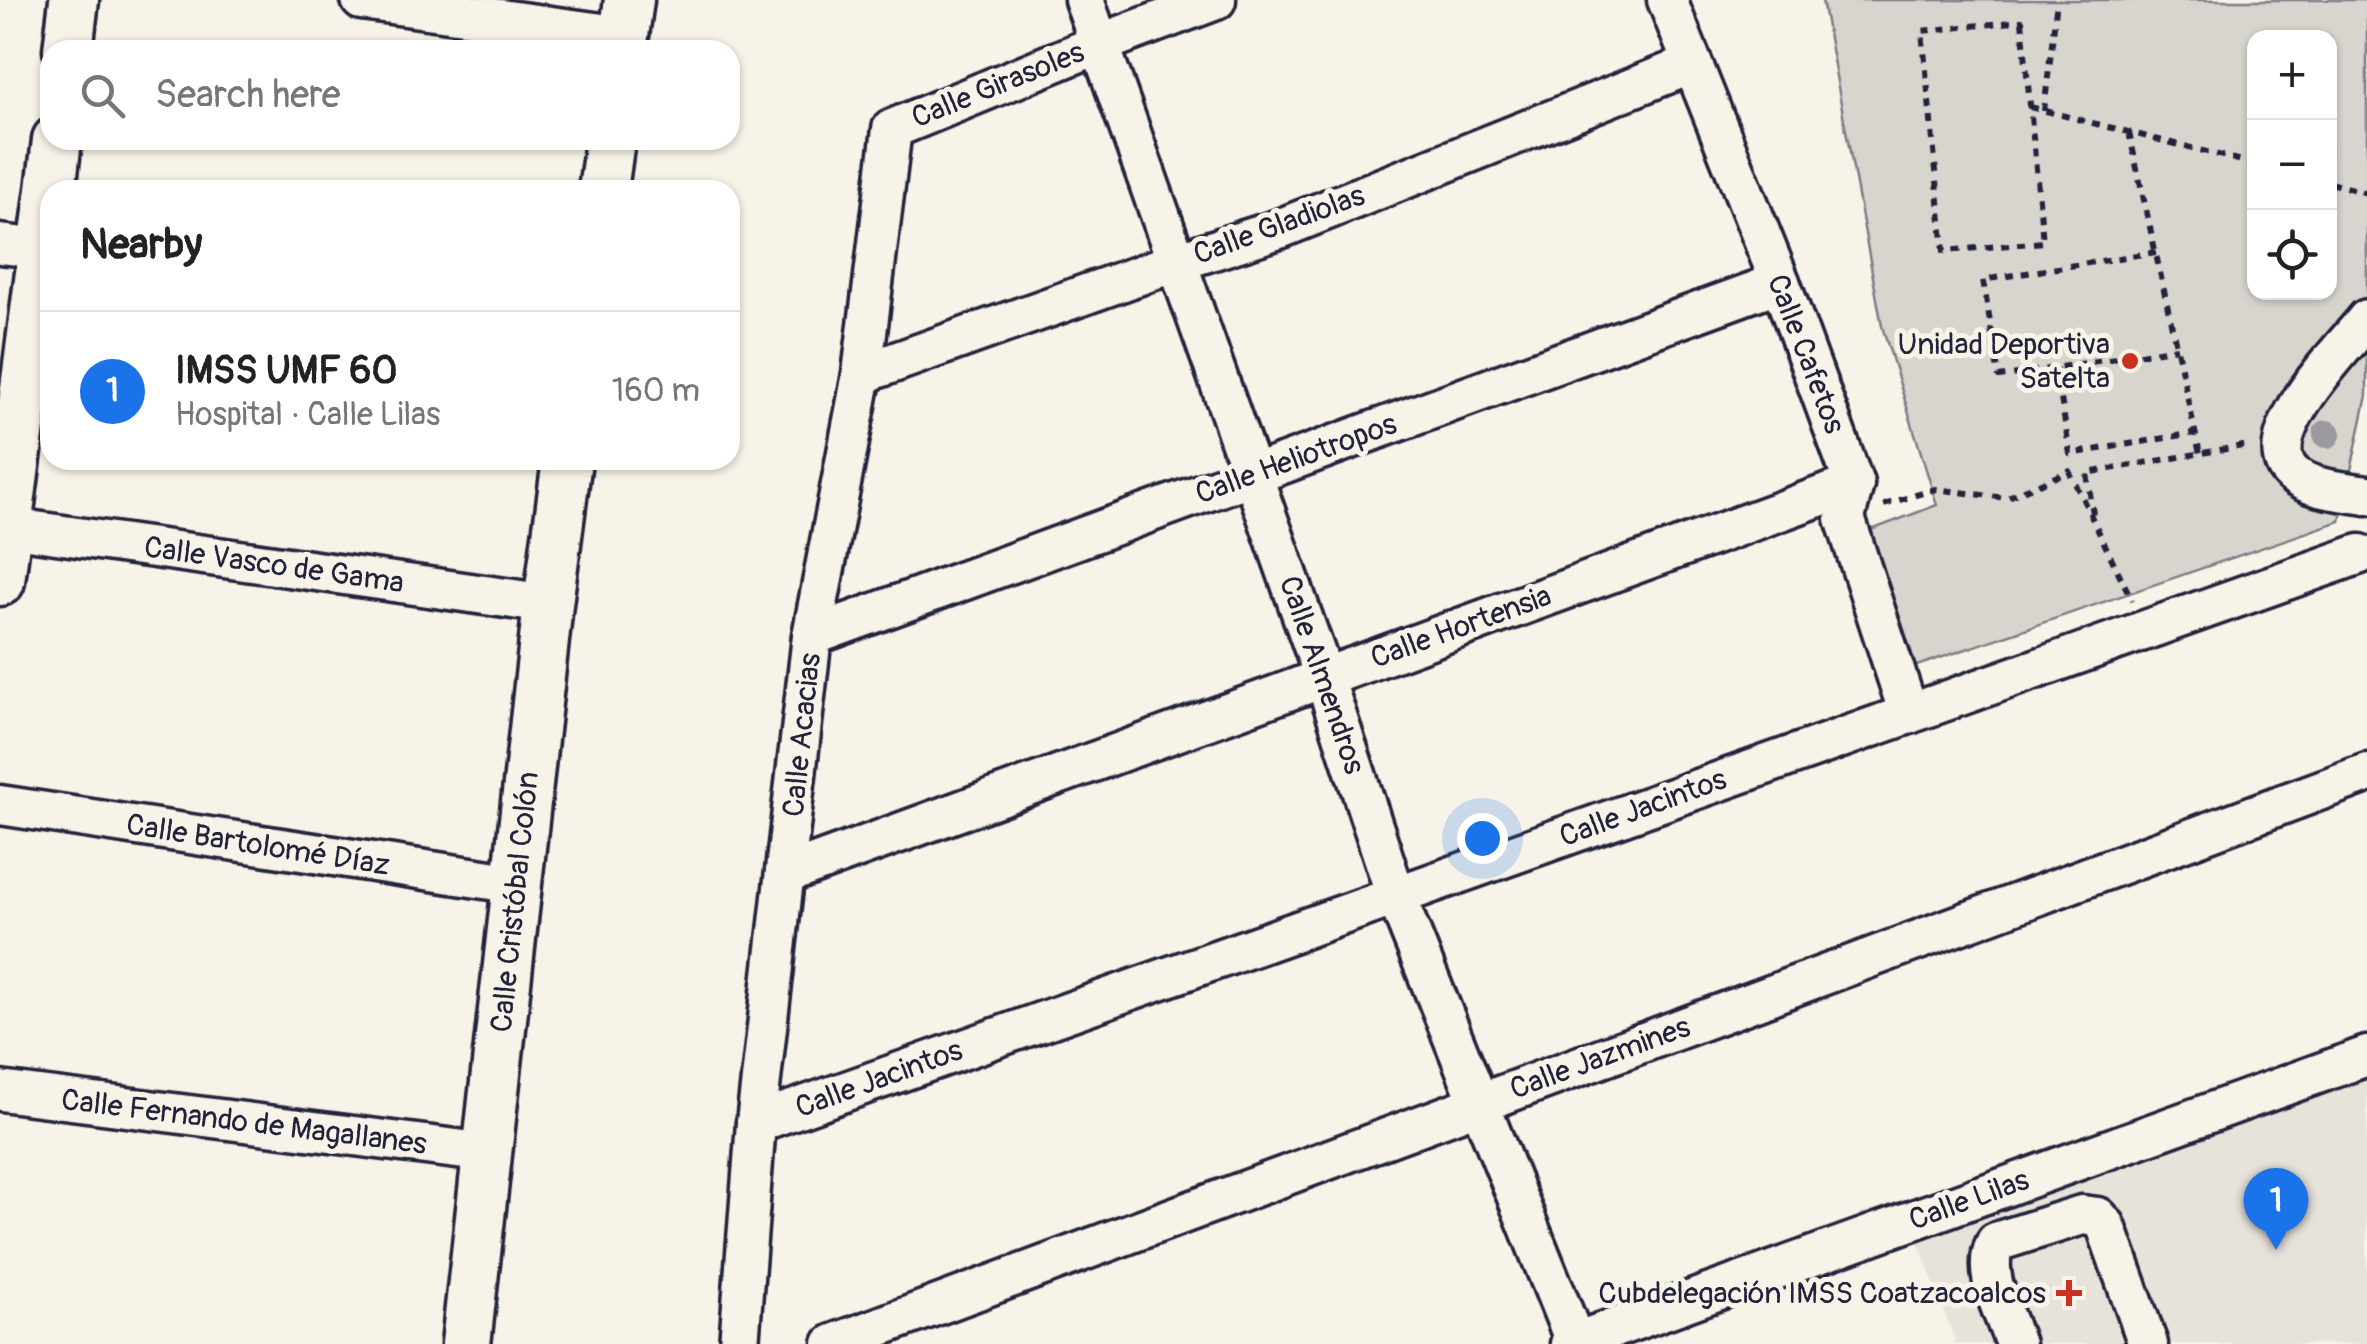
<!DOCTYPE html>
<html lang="en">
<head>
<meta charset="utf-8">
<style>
	body { margin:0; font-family:Pangolin,sans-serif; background:#f2f2f2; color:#222 }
	.controls { position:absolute; right:30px; top:30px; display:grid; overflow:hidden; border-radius:20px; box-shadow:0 2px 8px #0004 }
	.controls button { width:90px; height:90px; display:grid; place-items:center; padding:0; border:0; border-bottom:2px solid #e0e0e0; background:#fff; color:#222; font:50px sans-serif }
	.you { position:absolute; left:1482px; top:838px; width:35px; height:35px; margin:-25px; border:8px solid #fff; border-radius:50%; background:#1a73e8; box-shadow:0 0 0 15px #1a73e833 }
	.badge { display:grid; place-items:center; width:65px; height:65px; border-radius:50%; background:#1a73e8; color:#fff; font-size:32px; font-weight:700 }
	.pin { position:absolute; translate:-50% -82px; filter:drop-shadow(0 2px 5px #0008) }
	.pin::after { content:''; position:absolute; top:52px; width:35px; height:30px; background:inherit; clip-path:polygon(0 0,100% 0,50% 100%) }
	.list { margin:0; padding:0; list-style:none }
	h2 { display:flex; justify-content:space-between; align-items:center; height:130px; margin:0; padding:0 40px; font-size:42px }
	h2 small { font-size:32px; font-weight:400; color:#767676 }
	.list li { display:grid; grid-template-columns:65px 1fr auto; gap:30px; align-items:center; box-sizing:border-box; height:160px; padding:0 40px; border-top:2px solid #e0e0e0 }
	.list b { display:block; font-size:38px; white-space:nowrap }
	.list p { margin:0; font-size:32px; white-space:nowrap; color:#767676 }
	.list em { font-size:32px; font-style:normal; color:#767676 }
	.icon { flex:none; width:55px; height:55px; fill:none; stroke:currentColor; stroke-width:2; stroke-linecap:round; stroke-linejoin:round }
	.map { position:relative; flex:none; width:2367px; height:1344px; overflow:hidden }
	.search { position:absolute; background:#fff; box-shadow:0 2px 8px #0004; left:40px; top:40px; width:700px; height:110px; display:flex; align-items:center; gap:25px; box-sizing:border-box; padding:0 35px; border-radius:30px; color:#767676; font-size:38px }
	.panel { position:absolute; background:#fff; box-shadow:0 2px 8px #0004; left:40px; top:180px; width:700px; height:290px; border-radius:30px }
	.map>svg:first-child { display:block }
</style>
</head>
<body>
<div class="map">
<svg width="2367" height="1344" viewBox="0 0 2367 1344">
	<rect width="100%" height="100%" fill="#f7f3e8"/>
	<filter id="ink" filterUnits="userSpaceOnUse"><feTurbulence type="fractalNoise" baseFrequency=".01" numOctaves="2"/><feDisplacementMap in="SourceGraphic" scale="20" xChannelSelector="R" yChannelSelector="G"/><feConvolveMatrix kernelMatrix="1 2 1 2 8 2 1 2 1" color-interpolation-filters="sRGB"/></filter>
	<g filter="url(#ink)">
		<path fill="#e7e3db" d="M2367,1076V1344H1956L1918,1241Z"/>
		<path fill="#d8d5cf" stroke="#7d7c85" stroke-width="2.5" fill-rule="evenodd" d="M1822,0H2367V395L2340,521L1908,669L1858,535L1937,505L1882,326ZM2254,38H2330V292H2254Z"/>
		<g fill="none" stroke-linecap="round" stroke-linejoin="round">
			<defs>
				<g id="minor">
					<path d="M361,0L624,36"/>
					<path d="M1084,0L1324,677L1396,896L1576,1344"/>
					<path d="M1667,0L1780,282L1854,484L1845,518L1909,714"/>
					<path d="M0,244L50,250"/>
					<path d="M2367,319C2344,348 2252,438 2293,474C2311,490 2344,491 2367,495"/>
					<path d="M862,374L1176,262L1279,229L1692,64"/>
					<path d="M0,526L548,604"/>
					<path d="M812,636L1780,282"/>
					<path d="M0,805L517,884"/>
					<path d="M787,874L1854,484"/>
					<path d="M0,1091L488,1153"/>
					<path d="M756,1123L2360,554"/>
					<path d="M739,1344L756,1123L812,636L862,374L892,129L1099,44L1216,0"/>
					<path d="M833,1344L2367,773"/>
					<path d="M1570,1344L2367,1056"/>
					<path d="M2015,1344C2005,1314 1980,1272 1996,1242L2082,1215L2098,1217L2106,1226L2148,1344"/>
				</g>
				<g id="major">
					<path d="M68,50L74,0"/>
					<path d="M622,50L629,0"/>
					<path d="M51,190L57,140"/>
					<path d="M603,190L610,140"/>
					<path d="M0,581L50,196"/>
					<path d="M466,1344L548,604L567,460"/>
				</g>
			</defs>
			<use href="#minor" stroke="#22223b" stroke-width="45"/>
			<use href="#major" stroke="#22223b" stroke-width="55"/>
			<g stroke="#22223b" stroke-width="6" stroke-dasharray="8 8" stroke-linecap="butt">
				<path d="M2022,21L2043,242L1944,251L1922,31Z"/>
				<path d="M2030,107L2254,164"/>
				<path d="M2044,111L2057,0"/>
				<path d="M2129,132L2200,454"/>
				<path d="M2330,183L2367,193"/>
				<path d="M2156,252L1983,280L1999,377L2177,348"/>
				<path d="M2056,368L2070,454L2195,433"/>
				<path d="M1884,505L1935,489L2006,498L2069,471L2132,600"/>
				<path d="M2093,514L2087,473L2243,446L2250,448"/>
			</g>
			<use href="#minor" stroke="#f7f3e8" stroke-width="38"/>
			<use href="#major" stroke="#f7f3e8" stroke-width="48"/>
		</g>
		<circle fill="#9b999d" cx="2327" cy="434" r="14"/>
	</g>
	<g fill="#c8321e" stroke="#f7f3e8" stroke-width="4">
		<circle cx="2130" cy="361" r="10"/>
		<path d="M2064 1278h10v10h10v10h-10v10h-10v-10h-10v-10h10z"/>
	</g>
	<g text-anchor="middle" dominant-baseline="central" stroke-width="10" stroke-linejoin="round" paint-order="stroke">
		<g font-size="30" fill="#22223b" stroke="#f7f3e8">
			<text transform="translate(998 85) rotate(-22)">Calle Girasoles</text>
			<text transform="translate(1279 225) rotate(-20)">Calle Gladiolas</text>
			<text transform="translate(1806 354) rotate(69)">Calle Cafetos</text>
			<text transform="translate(1296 459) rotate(-20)">Calle Heliotropos</text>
			<text transform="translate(274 565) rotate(8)">Calle Vasco de Gama</text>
			<text transform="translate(1461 627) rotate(-20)">Calle Hortensia</text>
			<text transform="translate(1322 675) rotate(71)">Calle Almendros</text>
			<text transform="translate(802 735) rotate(-84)">Calle Acacias</text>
			<text transform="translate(1643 808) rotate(-20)">Calle Jacintos</text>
			<text transform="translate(258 845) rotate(9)">Calle Bartolomé Díaz</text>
			<text transform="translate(515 902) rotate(-84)">Calle Cristóbal Colón</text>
			<text transform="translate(1600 1058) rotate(-20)">Calle Jazmines</text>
			<text transform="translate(879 1079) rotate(-20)">Calle Jacintos</text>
			<text transform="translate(244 1122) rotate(7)">Calle Fernando de Magallanes</text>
			<text transform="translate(1969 1200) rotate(-20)">Calle Lilas</text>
		</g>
		<g font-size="30" fill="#22223b" stroke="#f7f3e8" text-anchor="end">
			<text x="2110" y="344">Unidad Deportiva<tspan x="2110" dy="34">Satelta</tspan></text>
			<text x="2046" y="1293">Cubdelegación IMSS Coatzacoalcos</text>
		</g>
	</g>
</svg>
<div class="controls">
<button>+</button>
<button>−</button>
<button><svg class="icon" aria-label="locate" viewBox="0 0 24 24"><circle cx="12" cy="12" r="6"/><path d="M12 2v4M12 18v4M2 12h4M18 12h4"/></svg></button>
</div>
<div class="you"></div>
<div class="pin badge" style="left:2276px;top:1250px">1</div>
<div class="search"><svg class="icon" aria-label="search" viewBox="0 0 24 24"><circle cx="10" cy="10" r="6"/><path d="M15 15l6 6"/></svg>Search here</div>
<section class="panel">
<h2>Nearby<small></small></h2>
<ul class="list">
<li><span class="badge">1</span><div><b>IMSS UMF 60</b><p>Hospital · Calle Lilas</p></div><em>160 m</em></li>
</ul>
</section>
</div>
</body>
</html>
